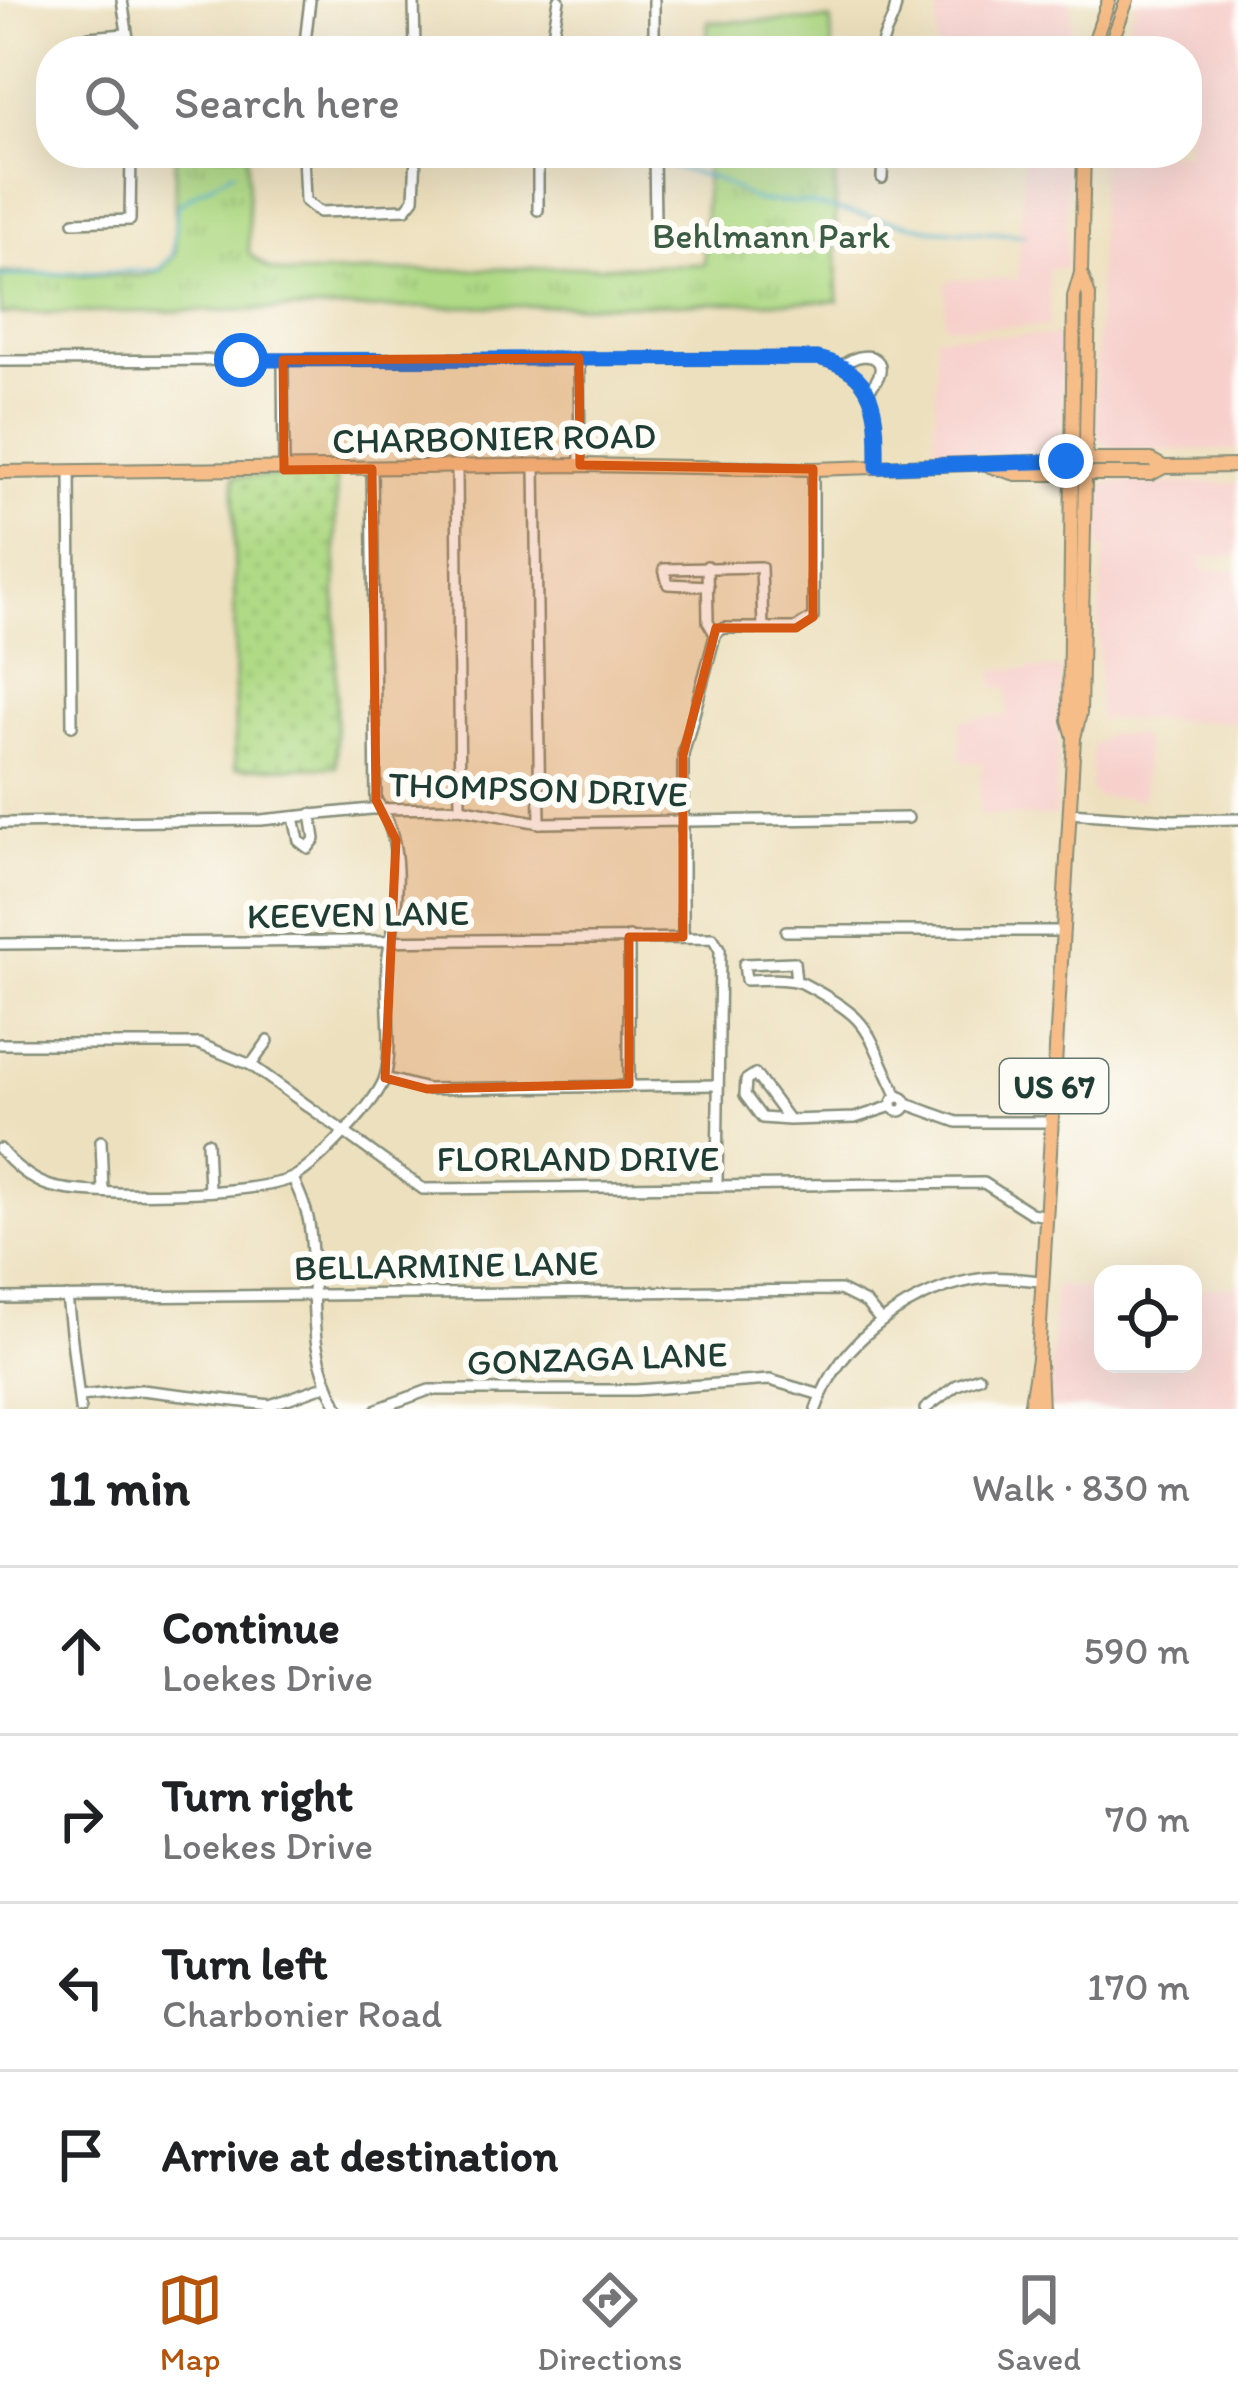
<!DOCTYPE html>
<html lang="en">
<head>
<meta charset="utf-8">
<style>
	body { margin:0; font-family:Itim,sans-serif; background:#f6f6f6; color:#202124 }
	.controls { position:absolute; right:36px; bottom:36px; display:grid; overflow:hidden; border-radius:24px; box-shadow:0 12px 48px #0002 }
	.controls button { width:108px; height:108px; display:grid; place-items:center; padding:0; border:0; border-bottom:3px solid #e0e0e0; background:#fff; color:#202124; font:60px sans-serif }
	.stop { position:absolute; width:36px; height:36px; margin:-27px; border:9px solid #1a73e8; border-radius:50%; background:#fff }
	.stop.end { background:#1a73e8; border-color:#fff; box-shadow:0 3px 12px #0008 }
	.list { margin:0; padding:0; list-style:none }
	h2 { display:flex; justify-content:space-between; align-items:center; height:156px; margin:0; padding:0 48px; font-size:51px }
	h2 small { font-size:39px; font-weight:400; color:#757577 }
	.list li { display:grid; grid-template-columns:78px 1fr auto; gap:36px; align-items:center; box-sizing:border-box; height:168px; padding:0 48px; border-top:3px solid #e0e0e0 }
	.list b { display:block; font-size:45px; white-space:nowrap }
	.list p { margin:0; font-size:39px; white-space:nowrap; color:#757577 }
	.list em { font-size:39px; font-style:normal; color:#757577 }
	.icon { flex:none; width:66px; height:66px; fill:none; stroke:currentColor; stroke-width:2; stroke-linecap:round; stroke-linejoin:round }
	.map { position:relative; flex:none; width:1238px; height:1409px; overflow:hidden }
	.search { position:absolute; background:#fff; box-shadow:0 12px 48px #0002; left:36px; right:36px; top:36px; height:132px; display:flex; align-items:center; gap:30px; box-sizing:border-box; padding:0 42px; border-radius:48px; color:#757577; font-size:45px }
	.sheet { height:828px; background:#fff }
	nav { display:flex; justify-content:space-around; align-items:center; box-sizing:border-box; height:168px; border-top:3px solid #e0e0e0; background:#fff; font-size:33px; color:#757577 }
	nav a { display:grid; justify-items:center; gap:6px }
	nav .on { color:#b45309 }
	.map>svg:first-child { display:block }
</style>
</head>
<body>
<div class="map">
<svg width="1238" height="1409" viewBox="0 0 1238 1409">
	<defs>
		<pattern id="grass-dots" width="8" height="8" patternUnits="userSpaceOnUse" patternTransform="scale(3)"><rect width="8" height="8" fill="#b0da86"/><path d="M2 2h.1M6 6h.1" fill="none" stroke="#97bc74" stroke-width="1.8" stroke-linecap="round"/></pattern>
		<pattern id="park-tufts" width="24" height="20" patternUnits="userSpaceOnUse" patternTransform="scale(3)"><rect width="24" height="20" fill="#b0da86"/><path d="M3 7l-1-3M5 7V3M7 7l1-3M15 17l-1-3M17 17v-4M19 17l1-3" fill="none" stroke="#97bc74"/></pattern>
	</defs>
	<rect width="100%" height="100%" fill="#fdfcf7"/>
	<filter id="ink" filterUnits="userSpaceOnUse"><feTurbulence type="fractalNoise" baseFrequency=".00833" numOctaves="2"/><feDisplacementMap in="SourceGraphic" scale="24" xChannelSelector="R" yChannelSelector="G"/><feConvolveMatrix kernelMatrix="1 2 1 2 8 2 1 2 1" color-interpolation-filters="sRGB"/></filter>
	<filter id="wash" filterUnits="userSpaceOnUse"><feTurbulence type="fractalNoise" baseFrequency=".004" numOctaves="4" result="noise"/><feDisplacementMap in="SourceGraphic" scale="48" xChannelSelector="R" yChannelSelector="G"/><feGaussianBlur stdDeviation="2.7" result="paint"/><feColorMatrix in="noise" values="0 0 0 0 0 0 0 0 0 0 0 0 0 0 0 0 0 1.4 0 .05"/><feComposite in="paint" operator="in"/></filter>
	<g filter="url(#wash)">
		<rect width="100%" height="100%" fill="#ede0be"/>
		<g fill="#f7d0cc">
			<path d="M937,0H1071V38L1076,41V51H937Z"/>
			<path d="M1137,0H1238V450H1114L1098,438L1095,425L1101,153H1187V51H1120Z"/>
			<path d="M1024,153H1066V269H1048L1049,327L948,326L944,322L946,283L953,279H1018Z"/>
			<path d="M936,335L1060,336L1062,440L1056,452L935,456Z"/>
			<path d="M1107,483H1238V556L1195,559L1203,562L1204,569L1238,571V722L1099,719V620L1104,556L1110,550L1099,549L1100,490Z"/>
			<path d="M995,669H1061L1055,817L980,815V772L985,764L960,761V720L1007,715L1008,688L994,687Z"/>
			<path d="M1108,734L1138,735L1145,742L1143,799L1096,797L1090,787L1093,745Z"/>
			<path d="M1238,1285V1409H1050L1055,1286L1103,1290V1364H1193V1289Z"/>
		</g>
		<path fill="url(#grass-dots)" stroke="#688c5d" stroke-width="3" d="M234,477H336V767L235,768Z"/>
		<g fill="url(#park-tufts)" stroke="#688c5d" stroke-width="3">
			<path d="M831,20L832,51H707L708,22Z"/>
			<path d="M175,153H247L249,254L269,269L288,274L704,264L706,153H834L838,301L0,314V273L142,276L160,271L175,254Z"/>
		</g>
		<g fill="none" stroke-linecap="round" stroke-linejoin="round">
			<g stroke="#51b4d0" stroke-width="3">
				<path d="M666,166L713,178L758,201L804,203L931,229L1024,235"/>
				<path d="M0,276L159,270L173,255L177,205L234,171"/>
			</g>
		</g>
	</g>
	<g filter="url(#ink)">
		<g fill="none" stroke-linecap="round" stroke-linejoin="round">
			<defs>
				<g id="minor">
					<path d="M122,0L130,51"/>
					<path d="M414,0L415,51"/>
					<path d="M654,0V51"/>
					<path d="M73,43L89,37L125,34"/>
					<path d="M304,51L310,0"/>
					<path d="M550,51L559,0"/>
					<path d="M881,51C882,32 897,19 896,0"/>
					<path d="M303,153L305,201L319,212L406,209L414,199L416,153"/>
					<path d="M654,153L655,222"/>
					<path d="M882,178L883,153"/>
					<path d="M538,210V153"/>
					<path d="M74,222L130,220L131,153"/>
					<path d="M579,358L580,465"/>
					<path d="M283,360L284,470"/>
					<path d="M0,361L817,358C878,372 878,414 877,467"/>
					<path d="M843,365C871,344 896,364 868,390"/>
					<path d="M535,468L540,823"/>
					<path d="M457,470L460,808"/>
					<path d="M70,472L72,726"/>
					<path d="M707,566L708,622L715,634"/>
					<path d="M708,586L668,584L664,569L761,567L763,628"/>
					<path d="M1069,813L1173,820L1238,819"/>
					<path d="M294,817L299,841L308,848L315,839L311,814"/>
					<path d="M0,823L261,820L371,809L460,808L540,823L908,818"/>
					<path d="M786,931H1063"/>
					<path d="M629,937V1084"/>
					<path d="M683,937V755L716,632L725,628H796L813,617V469"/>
					<path d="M0,944L713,938L720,950L717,1183"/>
					<path d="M796,981L794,962L744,964L746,980C765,980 783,977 802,983C875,1021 864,1028 898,1097"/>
					<path d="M0,1044H199L251,1065L423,1189L984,1183L1031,1213L1046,1216"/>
					<path d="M251,1065L268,1041"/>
					<path d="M385,1078L427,1089L717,1085"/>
					<circle cx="899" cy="1104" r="7"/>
					<path d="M907,1104L957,1122H1052"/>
					<path d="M789,1120L762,1118L745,1095L746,1080L755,1074L789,1120L855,1118L892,1106"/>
					<path d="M101,1141L103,1191"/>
					<path d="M207,1142L209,1190"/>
					<path d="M0,1149C12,1164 31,1180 50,1186C89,1198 260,1196 294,1177C317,1165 378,1101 385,1077C395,1045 382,984 389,949C399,905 405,839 376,800L372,469"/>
					<path d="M293,1178C299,1193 307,1208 309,1223C320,1297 301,1336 339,1409"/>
					<path d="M67,1297L80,1409"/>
					<path d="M0,1298L840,1290L866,1303L881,1321"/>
					<path d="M80,1396L141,1390L270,1405L327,1385"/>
					<path d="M377,1409L429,1390H636L770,1380L821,1395"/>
					<path d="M816,1409C839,1340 914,1286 986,1278C1004,1276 1025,1280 1042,1281"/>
					<path d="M925,1409L957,1385L979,1377"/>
				</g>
				<g id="major">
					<path d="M1091,51L1109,0"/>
					<path d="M1108,51L1127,0"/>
					<path d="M990,466L1016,474H1151L1164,467L1238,466"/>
					<path d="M0,472L580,465L813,469L1098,460H1151L1164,467"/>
					<path d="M1074,737L1069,720L1074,297L1081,273L1084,153"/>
					<path d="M1039,1363L1041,1409"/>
					<path d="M1030,1409L1038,1359L1074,738L1080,713L1089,296L1081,273"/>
				</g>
			</defs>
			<use href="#minor" stroke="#868e79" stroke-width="14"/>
			<use href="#major" stroke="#868e79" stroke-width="16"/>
			<use href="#minor" stroke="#fff" stroke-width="9"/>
			<use href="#major" stroke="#f7bd88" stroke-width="12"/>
		</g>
	</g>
	<g fill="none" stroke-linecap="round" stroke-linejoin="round" filter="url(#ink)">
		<path stroke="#1a73e8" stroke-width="15" d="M241,360L818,358C879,372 877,414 877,467L1066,461"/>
	</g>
	<path fill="#d45610" fill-opacity="0.2" stroke="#d45610" stroke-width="9" stroke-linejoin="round" d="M579,358L580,465L813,469V617L796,628H716L683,755V937H629V1084L427,1089L385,1078L396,840L376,800L372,469L284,470L283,360Z"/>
	<g text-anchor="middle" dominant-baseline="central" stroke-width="12" stroke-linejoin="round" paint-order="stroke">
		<rect fill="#fdfcf7" stroke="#62766e" stroke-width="3" x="1000" y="1059" width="108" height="54" rx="9"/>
		<g font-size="33" font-weight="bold" fill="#1f3d34">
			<text x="1054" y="1086">US 67</text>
		</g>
		<g font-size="36" fill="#3c5c44" stroke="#fdfcf7">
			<text x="771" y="235">Behlmann Park</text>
		</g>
		<g font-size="36" fill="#1f3d34" stroke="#fdfcf7">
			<text transform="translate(494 438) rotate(-1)">CHARBONIER ROAD</text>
			<text transform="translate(538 789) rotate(2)">THOMPSON DRIVE</text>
			<text transform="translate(358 914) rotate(-1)">KEEVEN LANE</text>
			<text x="578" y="1158">FLORLAND DRIVE</text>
			<text transform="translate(446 1265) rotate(-1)">BELLARMINE LANE</text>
			<text transform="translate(597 1358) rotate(-2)">GONZAGA LANE</text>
		</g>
	</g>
</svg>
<div class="controls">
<button><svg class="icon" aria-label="locate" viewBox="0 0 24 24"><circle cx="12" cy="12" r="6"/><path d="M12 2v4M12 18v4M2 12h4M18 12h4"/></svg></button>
</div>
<div class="stop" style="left:241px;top:360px"></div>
<div class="stop end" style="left:1066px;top:461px"></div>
<div class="search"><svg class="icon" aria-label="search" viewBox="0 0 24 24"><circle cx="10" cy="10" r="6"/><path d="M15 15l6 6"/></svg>Search here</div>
</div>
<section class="sheet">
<h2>11 min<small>Walk · 830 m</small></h2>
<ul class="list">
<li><svg class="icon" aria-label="ahead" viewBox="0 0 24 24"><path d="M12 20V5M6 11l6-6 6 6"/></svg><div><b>Continue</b><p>Loekes Drive</p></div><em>590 m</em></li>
<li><svg class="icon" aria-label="right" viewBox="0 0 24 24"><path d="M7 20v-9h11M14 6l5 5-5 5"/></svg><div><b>Turn right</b><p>Loekes Drive</p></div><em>70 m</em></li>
<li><svg class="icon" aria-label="left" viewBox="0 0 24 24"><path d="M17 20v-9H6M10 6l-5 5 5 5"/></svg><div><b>Turn left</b><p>Charbonier Road</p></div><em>170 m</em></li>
<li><svg class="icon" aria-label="arrive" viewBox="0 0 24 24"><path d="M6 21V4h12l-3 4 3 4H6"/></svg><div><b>Arrive at destination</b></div></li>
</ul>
</section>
<nav>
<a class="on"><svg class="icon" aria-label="map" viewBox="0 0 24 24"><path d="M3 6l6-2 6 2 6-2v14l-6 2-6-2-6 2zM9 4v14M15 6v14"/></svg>Map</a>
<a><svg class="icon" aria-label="directions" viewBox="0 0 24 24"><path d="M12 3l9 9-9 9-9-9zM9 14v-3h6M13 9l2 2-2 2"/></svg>Directions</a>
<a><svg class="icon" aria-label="saved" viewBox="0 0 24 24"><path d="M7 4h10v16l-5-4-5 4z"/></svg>Saved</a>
</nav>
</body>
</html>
